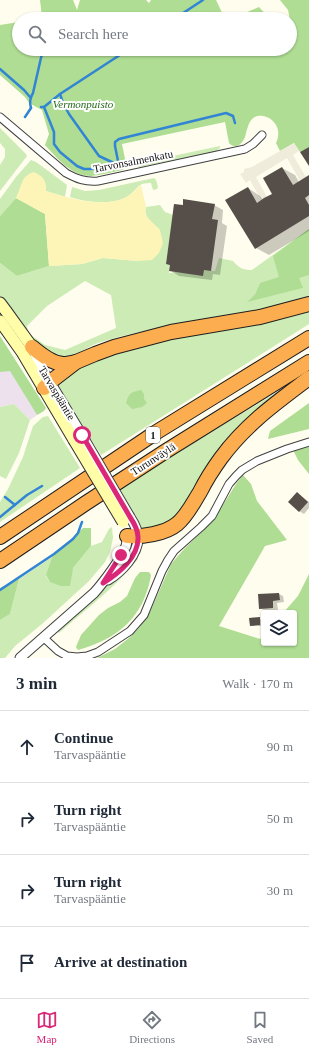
<!DOCTYPE html>
<html lang="en">
<head>
<meta charset="utf-8">
<style>
	body { margin:0; font-family:Georgia,serif; background:#f6f6f7; color:#1f2937 }
	.controls { position:absolute; right:12px; bottom:12px; display:grid; overflow:hidden; border-radius:4px; box-shadow:0 1px 3px #0004 }
	.controls button { width:36px; height:36px; display:grid; place-items:center; padding:0; border:0; border-bottom:1px solid #e0e1e3; background:#fff; color:#1f2937; font:20px sans-serif }
	.stop { position:absolute; width:12px; height:12px; margin:-9px; border:3px solid #db2777; border-radius:50%; background:#fff }
	.stop.end { background:#db2777; border-color:#fff; box-shadow:0 1px 4px #0008 }
	.list { margin:0; padding:0; list-style:none }
	h2 { display:flex; justify-content:space-between; align-items:center; height:52px; margin:0; padding:0 16px; font-size:17px }
	h2 small { font-size:13px; font-weight:400; color:#747a83 }
	.list li { display:grid; grid-template-columns:26px 1fr auto; gap:12px; align-items:center; box-sizing:border-box; height:72px; padding:0 16px; border-top:1px solid #e0e1e3 }
	.list b { display:block; font-size:15px; white-space:nowrap }
	.list p { margin:0; font-size:13px; white-space:nowrap; color:#747a83 }
	.list em { font-size:13px; font-style:normal; color:#747a83 }
	.icon { flex:none; width:22px; height:22px; fill:none; stroke:currentColor; stroke-width:2; stroke-linecap:round; stroke-linejoin:round }
	.map { position:relative; flex:none; width:309px; height:658px; overflow:hidden }
	.search { position:absolute; background:#fff; box-shadow:0 1px 3px #0004; left:12px; right:12px; top:12px; height:44px; display:flex; align-items:center; gap:10px; box-sizing:border-box; padding:0 14px; border-radius:22px; color:#747a83; font-size:15px }
	.sheet { height:340px; background:#fff }
	nav { display:flex; justify-content:space-around; align-items:center; box-sizing:border-box; height:56px; border-top:1px solid #e0e1e3; background:#fff; font-size:11px; color:#747a83 }
	nav a { display:grid; justify-items:center; gap:2px }
	nav .on { color:#db2777 }
	.map>svg:first-child { display:block }
</style>
</head>
<body>
<div class="map">
<svg width="309" height="658" viewBox="0 0 309 658">
	<rect width="100%" height="100%" fill="#fffded"/>
	<path fill="#ece1ec" d="M10,370L37,415L30,420L14,404L0,407V372Z"/>
	<g fill="#ccebb5" fill-rule="evenodd">
		<path d="M0,128L26,154L27,156L0,191V165L5,157V149L0,143Z"/>
		<path d="M220,146V148L218,150L215,152L139,167L137,166L136,164L139,163Z"/>
		<path d="M31,160L36,162L67,185L65,197L46,191L20,190L16,198L0,216V199L16,177Z"/>
		<path d="M154,178L156,180L158,187L157,189L153,190L151,183C149,183 145,183 142,184C136,187 132,195 125,198C110,205 85,202 70,197L72,187L85,191L99,190Z"/>
		<path d="M160,205L165,212L173,215L166,264L170,265L169,273H172L173,272L204,270L215,271L219,258L233,261C239,268 243,270 252,270L309,229V296C248,316 184,321 122,336C113,339 102,341 93,345C83,350 71,358 59,356C47,354 38,345 31,335L45,345L65,350L116,328L111,295L85,281L47,306L27,326L28,332L13,311L0,296V263L17,276L49,266L82,264L103,258L138,261L160,230C153,223 143,218 146,207ZM260,283L302,288L248,301L255,294Z"/>
		<path d="M309,307V324L101,455L55,382L68,371L121,350Z"/>
		<path d="M289,385L182,511L167,524L144,529L142,528L120,489L165,460Z"/>
		<path d="M14,404L30,420L19,453L6,479L0,476V407Z"/>
		<path d="M48,416L80,468L0,522V502L8,489L23,457L33,426L43,417Z"/>
		<path d="M112,527L113,538L110,552L105,562L89,581L42,624L15,646L5,658H0V620L10,614L19,579L52,557L46,576L50,582L73,568L91,546L102,542L109,529Z"/>
		<path d="M136,556L138,559C116,587 86,609 59,633L58,632L59,628L121,573Z"/>
	</g>
	<g fill="#aedd93">
		<path d="M40,0H73L77,10L80,0H146L149,3L151,0H216L225,19H34L42,17Z"/>
		<path d="M280,0H309V147L300,152L294,143L280,151L276,143C279,137 279,130 276,125C273,120 269,117 263,116C249,114 248,127 245,137C242,144 236,150 229,143L225,122L122,144L126,164L125,168L122,170C112,172 101,175 91,176C71,176 57,158 45,145L49,134L42,110L29,103L25,97L0,75V25L19,22V49H290V31L292,30L288,10Z"/>
		<path d="M259,7L270,19H231Z"/>
		<path d="M16,198L45,214L49,266L17,276L0,263V216Z"/>
		<path d="M309,229V275L299,278L303,288L247,302L255,294L260,283L279,277L273,256Z"/>
		<path d="M0,336L46,408L44,411L37,415L10,371L0,372Z"/>
		<path d="M141,390L144,394V399L147,403L142,407L132,409L126,403C129,393 131,392 141,390Z"/>
		<path d="M309,403V429L268,439L270,431Z"/>
		<path d="M309,444V474L298,460L293,450Z"/>
		<path d="M243,475L251,484L257,501L287,540L265,546L219,626L260,639L264,635V643H294V613H283L298,596L309,574V658H97L115,649L129,638L139,628L150,612L171,564L185,548L213,521L236,484Z"/>
		<path d="M83,528H91V546L73,568L70,586H61L50,582L46,575L52,557Z"/>
		<path d="M140,572H149L151,575C144,617 118,639 78,650L76,647L81,635L99,615L108,608L120,602L127,596L135,578Z"/>
		<path d="M19,579L10,614L0,620V588Z"/>
	</g>
	<path fill="#fdf4b7" d="M34,172C43,176 47,181 46,191C69,198 101,208 124,198C131,195 136,189 141,185L146,207L145,212L147,217L160,230L163,243L159,253L152,260L138,261L103,258L82,264L49,266L45,214L16,198C22,187 20,176 34,172Z"/>
	<path fill="#efecdc" d="M294,143L299,151L293,155L306,177L300,181L287,158L256,177L267,197L261,200L250,180L246,183L240,174L244,172V169L252,167Z"/>
	<g fill="#0003">
		<path d="M282,168L295,175L299,182L309,177V231L269,255L256,248L248,188L260,196L263,200L273,194Z"/>
		<path d="M214,205L223,210L222,223L227,226L220,275L213,274L212,280L179,276L170,270L171,266L167,264L183,206Z"/>
		<path d="M297,493L309,502V508L304,514L299,511Z"/>
		<path d="M279,594L283,596L284,602L277,603L278,610L265,611L260,608Z"/>
		<path d="M259,618L261,620L262,626H253L251,625Z"/>
	</g>
	<g fill="none" stroke-linecap="round" stroke-linejoin="round">
		<g stroke="#3285d4" stroke-width="2.5">
			<path d="M174,19L203,0"/>
			<path d="M0,69L24,90L30,97"/>
			<path d="M60,94L63,103L69,114L99,156L116,164"/>
			<path d="M41,107H44L60,94L129,49"/>
			<path d="M44,107L54,132V144L60,152L77,166L84,169H91L117,164L118,161L115,146V142L119,139L226,113L233,116L235,123"/>
			<path d="M31,108C29,102 30,98 33,93L43,49"/>
			<path d="M25,117L31,108"/>
			<path d="M5,497L15,505"/>
			<path d="M0,517L27,495L42,486"/>
			<path d="M0,590L54,554L73,539L78,533L82,522"/>
		</g>
	</g>
	<g fill="#564f49">
		<path d="M309,147V166L300,152Z"/>
		<path d="M282,167L293,185L309,175V195L305,198L309,205V216L255,249L225,200L248,187L257,203L264,198L272,194L263,178Z"/>
		<path d="M183,199L215,204L212,219L218,220L211,271L204,270L203,276L169,271L170,265L166,264L174,204L183,205Z"/>
		<path d="M297,492L308,502L299,512L288,502Z"/>
		<path d="M279,593L280,600L273,601V608L259,609L258,594Z"/>
		<path d="M260,617V625L250,626L249,618Z"/>
	</g>
	<g fill="none" stroke-linecap="round" stroke-linejoin="round">
		<defs>
			<g id="minor">
				<path d="M0,117L66,173C77,179 85,182 98,181L245,149L253,144L262,135"/>
				<path d="M44,638L58,651L67,656L77,657L87,656L98,652L130,631L144,615L162,571L168,560L174,551L201,527L212,516L229,484L236,476L242,470L257,461L287,449L309,442"/>
			</g>
			<g id="tertiary">
				<path d="M33,350L38,362L82,435"/>
				<path d="M108,580C121,572 138,555 138,538C138,530 134,523 130,517"/>
				<path d="M20,658L94,593C103,583 122,558 126,546C127,543 127,539 127,536"/>
			</g>
			<g id="secondary">
				<path d="M0,303L6,311L32,347"/>
				<path d="M0,321L22,352L74,440"/>
			</g>
			<g id="motorway">
				<path d="M32,347C41,354 51,363 63,364C67,364 72,363 76,362"/>
				<path d="M44,388L50,382L76,362L95,354L114,347L171,332L260,317L309,304"/>
				<path d="M127,536C142,537 165,534 177,524C187,516 193,503 200,492C206,480 213,469 221,458C246,424 276,403 309,378"/>
				<path d="M0,537L155,433L309,338"/>
				<path d="M0,561L86,503L166,451L309,362"/>
			</g>
		</defs>
		<use href="#minor" stroke="#404040" stroke-width="9"/>
		<use href="#tertiary" stroke="#404040" stroke-width="11"/>
		<use href="#secondary" stroke="#2f2f2f" stroke-width="13"/>
		<use href="#motorway" stroke="#1e1e1e" stroke-width="16"/>
		<use href="#minor" stroke="#fff" stroke-width="7"/>
		<use href="#tertiary" stroke="#fff" stroke-width="9"/>
		<use href="#secondary" stroke="#fffda8" stroke-width="11"/>
		<use href="#motorway" stroke="#fcad4f" stroke-width="14"/>
		<defs>
			<path id="tertiary-bridge" d="M82,435L130,517"/>
			<path id="secondary-bridge" d="M74,440L123,522"/>
		</defs>
		<use href="#tertiary-bridge" stroke="#404040" stroke-width="11" stroke-linecap="butt"/>
		<use href="#secondary-bridge" stroke="#2f2f2f" stroke-width="13" stroke-linecap="butt"/>
		<use href="#tertiary-bridge" stroke="#fff" stroke-width="9"/>
		<use href="#secondary-bridge" stroke="#fffda8" stroke-width="11"/>
	</g>
	<g fill="none" stroke-linecap="round" stroke-linejoin="round">
		<path stroke="#db2777" stroke-width="5" d="M82,435L130,517C134,523 138,530 138,537C139,557 118,574 103,583L121,555"/>
	</g>
	<g text-anchor="middle" dominant-baseline="central" stroke-width="4" stroke-linejoin="round" paint-order="stroke">
		<rect fill="#fff" stroke="#565656" stroke-width="1" x="146" y="427" width="14" height="16" rx="3"/>
		<g font-size="10" font-weight="bold" fill="#0d0d0d">
			<text x="153" y="435">1</text>
		</g>
		<g font-size="11" font-style="italic" fill="#23681a" stroke="#fff">
			<text x="83" y="104">Vermonpuisto</text>
		</g>
		<g font-size="11" fill="#0d0d0d" stroke="#fff">
			<text transform="translate(133 161) rotate(-11)">Tarvonsalmenkatu</text>
			<text transform="translate(57 393) rotate(59)">Tarvaspääntie</text>
			<text transform="translate(153 459) rotate(-33)">Turunväylä</text>
		</g>
	</g>
</svg>
<div class="controls">
<button><svg class="icon" aria-label="layers" viewBox="0 0 24 24"><path d="M12 4l9 5-9 5-9-5zM3 14l9 5 9-5"/></svg></button>
</div>
<div class="stop" style="left:82px;top:435px"></div>
<div class="stop end" style="left:121px;top:555px"></div>
<div class="search"><svg class="icon" aria-label="search" viewBox="0 0 24 24"><circle cx="10" cy="10" r="6"/><path d="M15 15l6 6"/></svg>Search here</div>
</div>
<section class="sheet">
<h2>3 min<small>Walk · 170 m</small></h2>
<ul class="list">
<li><svg class="icon" aria-label="ahead" viewBox="0 0 24 24"><path d="M12 20V5M6 11l6-6 6 6"/></svg><div><b>Continue</b><p>Tarvaspääntie</p></div><em>90 m</em></li>
<li><svg class="icon" aria-label="right" viewBox="0 0 24 24"><path d="M7 20v-9h11M14 6l5 5-5 5"/></svg><div><b>Turn right</b><p>Tarvaspääntie</p></div><em>50 m</em></li>
<li><svg class="icon" aria-label="right" viewBox="0 0 24 24"><path d="M7 20v-9h11M14 6l5 5-5 5"/></svg><div><b>Turn right</b><p>Tarvaspääntie</p></div><em>30 m</em></li>
<li><svg class="icon" aria-label="arrive" viewBox="0 0 24 24"><path d="M6 21V4h12l-3 4 3 4H6"/></svg><div><b>Arrive at destination</b></div></li>
</ul>
</section>
<nav>
<a class="on"><svg class="icon" aria-label="map" viewBox="0 0 24 24"><path d="M3 6l6-2 6 2 6-2v14l-6 2-6-2-6 2zM9 4v14M15 6v14"/></svg>Map</a>
<a><svg class="icon" aria-label="directions" viewBox="0 0 24 24"><path d="M12 3l9 9-9 9-9-9zM9 14v-3h6M13 9l2 2-2 2"/></svg>Directions</a>
<a><svg class="icon" aria-label="saved" viewBox="0 0 24 24"><path d="M7 4h10v16l-5-4-5 4z"/></svg>Saved</a>
</nav>
</body>
</html>
